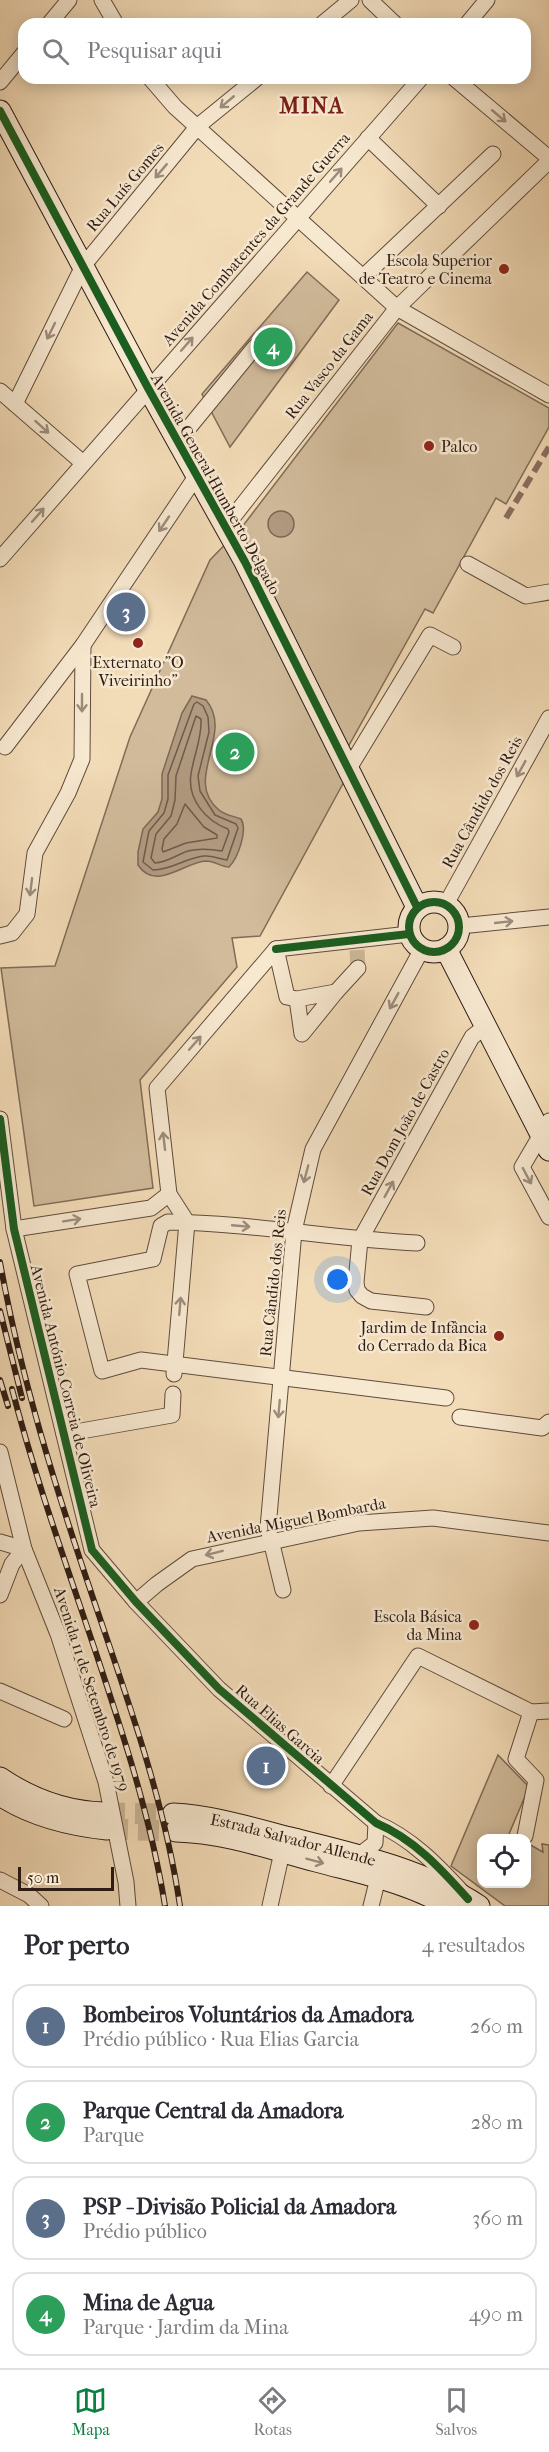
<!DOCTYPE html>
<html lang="pt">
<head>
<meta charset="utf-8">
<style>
	body { margin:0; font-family:"IM FELL French Canon",serif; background:#f7f7f7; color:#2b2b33 }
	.controls { position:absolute; right:18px; bottom:18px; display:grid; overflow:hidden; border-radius:12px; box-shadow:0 3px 15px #0003 }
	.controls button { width:54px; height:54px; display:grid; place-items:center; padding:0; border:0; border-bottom:2px solid #e1e1e2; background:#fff; color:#2b2b33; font:30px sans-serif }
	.scale { position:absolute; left:18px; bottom:15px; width:96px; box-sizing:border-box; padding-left:6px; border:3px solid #2f1c14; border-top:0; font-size:16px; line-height:21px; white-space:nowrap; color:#2f1c14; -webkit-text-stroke:4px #f7e8d0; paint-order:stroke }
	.you { position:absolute; left:338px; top:1280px; width:21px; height:21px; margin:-15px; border:4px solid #fff; border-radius:50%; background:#1a73e8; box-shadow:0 0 0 9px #1a73e833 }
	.badge { display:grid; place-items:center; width:39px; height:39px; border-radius:50%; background:#0b8043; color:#fff; font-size:20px; font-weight:700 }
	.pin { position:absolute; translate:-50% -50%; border:3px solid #fff; box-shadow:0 2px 6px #0006 }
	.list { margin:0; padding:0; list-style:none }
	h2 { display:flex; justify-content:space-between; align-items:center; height:78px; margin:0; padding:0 24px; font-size:26px }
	h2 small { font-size:20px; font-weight:400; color:#7c7c81 }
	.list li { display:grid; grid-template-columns:39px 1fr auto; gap:18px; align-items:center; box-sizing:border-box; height:84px; margin:0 12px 12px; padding:0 12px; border:2px solid #e1e1e2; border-radius:18px }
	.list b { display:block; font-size:22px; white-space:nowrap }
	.list p { margin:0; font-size:20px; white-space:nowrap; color:#7c7c81 }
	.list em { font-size:20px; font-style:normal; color:#7c7c81 }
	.icon { flex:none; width:33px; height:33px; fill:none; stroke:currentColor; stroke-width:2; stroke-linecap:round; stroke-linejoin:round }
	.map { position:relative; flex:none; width:549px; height:1906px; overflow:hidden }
	.search { position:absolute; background:#fff; box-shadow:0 3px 15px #0003; left:18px; right:18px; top:18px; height:66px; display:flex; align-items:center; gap:15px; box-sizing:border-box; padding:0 21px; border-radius:18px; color:#7c7c81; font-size:22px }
	.sheet { height:462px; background:#fff }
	nav { display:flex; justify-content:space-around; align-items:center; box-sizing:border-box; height:84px; border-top:2px solid #e1e1e2; background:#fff; font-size:16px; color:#7c7c81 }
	nav a { display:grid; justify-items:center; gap:3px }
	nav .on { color:#0b8043 }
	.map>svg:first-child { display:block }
</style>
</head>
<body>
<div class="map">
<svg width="549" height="1906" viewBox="0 0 549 1906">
	<rect width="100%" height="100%" fill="#f2dbb7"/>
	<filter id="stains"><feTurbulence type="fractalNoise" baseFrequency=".00333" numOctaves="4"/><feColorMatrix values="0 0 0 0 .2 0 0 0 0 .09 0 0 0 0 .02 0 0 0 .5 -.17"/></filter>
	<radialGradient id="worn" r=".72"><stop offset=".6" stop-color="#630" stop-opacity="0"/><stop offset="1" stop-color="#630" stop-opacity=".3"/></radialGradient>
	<g fill="#d1bb9b" stroke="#806c58" stroke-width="1.5">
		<path d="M307,272L339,300L230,447L202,394Z"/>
		<path d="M398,323L549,408V427L506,504L496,498L433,613L425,609L338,765L346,778L260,936L232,938L237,967L140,1080L153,1188L34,1206L1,968L55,966L130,737L210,560L242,527Z"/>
		<path d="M498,1755L529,1787L509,1834L517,1838H482V1884H526L527,1843L543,1852L542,1844L549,1845V1906H505L451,1866Z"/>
	</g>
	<g fill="#b09a80" stroke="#7c6855" stroke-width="1.5">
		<circle cx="281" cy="524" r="13"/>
		<path d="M192,696L206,700C235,734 182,780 219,810C224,815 234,816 241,819C248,830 238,858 229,867C221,867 215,861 206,861C184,862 156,892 138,865V852L143,829L158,812L162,799V774L182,713Z"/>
	</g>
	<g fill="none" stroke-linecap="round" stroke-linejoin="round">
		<g stroke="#705b4a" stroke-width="1.5">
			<path d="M197,702L203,706L208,717L209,732L198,776L200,791L215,815L236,824L238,828L227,860C219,859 212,855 204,856C185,858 172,870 153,870L143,862L149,831L164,813L168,799V775L194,704Z"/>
			<path d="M196,716L201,719C202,739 194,754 191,774C187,799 206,821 228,829L229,832L222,851C210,849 200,848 188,851C176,855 168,862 155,863L151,858L156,834L171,816L175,800L176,776Z"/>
			<path d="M185,804L204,827L217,835V838L186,843L163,852L162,849L164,839L177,824Z"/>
		</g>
		<path stroke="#cbb596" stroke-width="15" stroke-dasharray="15 8" stroke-linecap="butt" d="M357,950L358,968"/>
		<g stroke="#cbb596" stroke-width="21" stroke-dasharray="21 10" stroke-linecap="butt">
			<path d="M104,1813L173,1814"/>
			<path d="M107,1829L176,1831"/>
		</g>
		<defs>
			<g id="street">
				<path d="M102,0L116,24"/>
				<path d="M370,0L395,24"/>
				<path d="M49,24L69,0"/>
				<path d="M322,24L351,0"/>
				<path d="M467,24L487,0"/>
				<path d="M150,78L175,107L397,308L549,395"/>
				<path d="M454,78L549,158"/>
				<path d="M0,82L24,53"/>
				<path d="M368,138L439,206"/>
				<path d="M363,277L493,154"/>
				<path d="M0,391L83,463"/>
				<path d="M15,404L83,266L198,126L257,78"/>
				<path d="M178,441L255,347"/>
				<path d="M226,526L397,308L549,161"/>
				<path d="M0,559L421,78"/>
				<path d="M468,564L526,596L549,592"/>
				<path d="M5,747L83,645L197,475"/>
				<path d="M348,770L430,635L453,647"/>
				<path d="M446,904L549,718"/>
				<path d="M460,926L549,917"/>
				<path d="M0,936L12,933L27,914L35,853L68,793L82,759L83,645"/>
				<path d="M276,949L287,997L297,999L302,1034L336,992L297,999"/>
				<path d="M276,949L409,934"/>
				<path d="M336,992L358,968"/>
				<path d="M0,1119L14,1229L92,1550L136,1602L219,1689L376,1823C411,1838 437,1865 462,1892"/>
				<path d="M549,1121L522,1167L549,1217"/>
				<path d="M14,1229L151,1208L169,1194"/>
				<path d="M417,1243C334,1239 252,1223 168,1222L161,1226L153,1259L77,1274L102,1371L141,1360L446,1398"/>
				<path d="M426,1307L371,1301L362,1296L357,1290L356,1282L360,1240L472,1037L486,1026"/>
				<path d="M174,1374L187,1222L169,1194L157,1088L276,949"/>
				<path d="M460,1417L542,1428L549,1422"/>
				<path d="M64,1434L172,1415L173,1394"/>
				<path d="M0,1452L24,1549L58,1634L106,1782L126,1882L128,1906"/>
				<path d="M0,1542L24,1549L12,1564L0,1595"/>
				<path d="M283,1590L268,1528L294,1231L313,1149L422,949"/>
				<path d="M136,1602L157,1584L192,1559L359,1523L433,1518L549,1533"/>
				<path d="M0,1691L64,1719"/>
				<path d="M531,1712L549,1711"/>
				<path d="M331,1786L418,1656L531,1712L516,1759L536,1780L525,1836"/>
				<path d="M355,1854L358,1856L375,1843L376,1823"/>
				<path d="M0,1880L29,1895L41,1906"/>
				<path d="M270,1906L282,1852L287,1844"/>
				<path d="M371,1906L378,1878"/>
			</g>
			<g id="secondary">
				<path d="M0,111L148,388L245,562L417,907"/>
				<circle cx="434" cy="927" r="25"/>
				<path d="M446,949L549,1150"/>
				<path d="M0,1778C31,1799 65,1812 104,1813"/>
				<path d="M0,1795C32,1816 69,1825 107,1829"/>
				<path id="s1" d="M173,1814C213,1816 251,1828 290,1838C354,1854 423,1869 479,1906"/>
				<path d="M176,1831C224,1832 271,1849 316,1861C360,1873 408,1882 448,1906"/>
			</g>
		</defs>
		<use href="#street" stroke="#604c3d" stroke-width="17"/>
		<use href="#secondary" stroke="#2f1c14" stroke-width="23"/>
		<use href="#street" stroke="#f7e8d0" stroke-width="15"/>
		<use href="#secondary" stroke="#f7e8d0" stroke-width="21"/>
		<defs>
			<g id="rail">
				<path d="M0,1262C20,1375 55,1486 92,1595C127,1698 164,1798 180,1906"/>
				<path d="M0,1311L22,1398"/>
				<path d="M0,1380L8,1406"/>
				<path d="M12,1389C35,1477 66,1564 95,1650C123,1734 151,1818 165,1906"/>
			</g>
		</defs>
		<use href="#rail" stroke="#2f1c14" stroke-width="6"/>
		<use href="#rail" stroke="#f7e8d0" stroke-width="4" stroke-dasharray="11" stroke-linecap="butt"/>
		<path stroke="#8d6e63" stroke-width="6" stroke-dasharray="12 6" stroke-linecap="butt" d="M506,518L549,447"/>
		<defs>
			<g id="cycleway">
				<path d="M0,111L148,388L245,562L417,907"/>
				<circle cx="434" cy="927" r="25"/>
				<path d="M276,949L409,934"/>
				<path d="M0,1119L14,1229L92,1550L136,1602L219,1689L376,1823C414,1839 441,1869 468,1899"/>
			</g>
		</defs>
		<use href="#cycleway" stroke="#f7e8d0" stroke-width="11"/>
		<use href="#cycleway" stroke="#1b5e20" stroke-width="8"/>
	</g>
	<defs><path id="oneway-shaft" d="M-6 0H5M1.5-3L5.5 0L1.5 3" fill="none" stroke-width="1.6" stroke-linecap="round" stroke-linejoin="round" transform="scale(1.5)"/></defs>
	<g stroke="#9d8c7b">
		<use href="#oneway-shaft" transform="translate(227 102) rotate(140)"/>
		<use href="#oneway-shaft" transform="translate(499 116) rotate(40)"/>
		<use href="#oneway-shaft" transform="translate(161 171) rotate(130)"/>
		<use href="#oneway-shaft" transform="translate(336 175) rotate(-49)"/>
		<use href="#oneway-shaft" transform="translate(51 331) rotate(116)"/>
		<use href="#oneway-shaft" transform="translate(187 344) rotate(-49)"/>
		<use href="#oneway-shaft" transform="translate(42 427) rotate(42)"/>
		<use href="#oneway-shaft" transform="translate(38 515) rotate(-49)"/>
		<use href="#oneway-shaft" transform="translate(164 524) rotate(124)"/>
		<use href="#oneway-shaft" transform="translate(82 703) rotate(90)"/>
		<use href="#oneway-shaft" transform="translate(521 769) rotate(119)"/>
		<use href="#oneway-shaft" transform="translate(31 887) rotate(97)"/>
		<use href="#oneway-shaft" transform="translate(504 922) rotate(-6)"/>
		<use href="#oneway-shaft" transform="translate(394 1001) rotate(119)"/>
		<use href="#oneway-shaft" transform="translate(195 1043) rotate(-49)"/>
		<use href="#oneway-shaft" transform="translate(164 1141) rotate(-97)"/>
		<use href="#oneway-shaft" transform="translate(306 1174) rotate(105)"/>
		<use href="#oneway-shaft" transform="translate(527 1176) rotate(62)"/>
		<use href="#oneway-shaft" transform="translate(389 1189) rotate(-61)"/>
		<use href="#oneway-shaft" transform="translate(72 1220) rotate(-9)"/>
		<use href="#oneway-shaft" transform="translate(241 1226) rotate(5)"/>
		<use href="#oneway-shaft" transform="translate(180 1306) rotate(-85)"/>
		<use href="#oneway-shaft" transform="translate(279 1409) rotate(95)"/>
		<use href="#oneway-shaft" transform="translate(214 1553) rotate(166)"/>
		<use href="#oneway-shaft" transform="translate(315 1861) rotate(15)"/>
	</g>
	<g fill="#8f2418" stroke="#f7e8d0" stroke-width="2">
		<circle cx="504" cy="269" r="6"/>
		<circle cx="429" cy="446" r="6"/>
		<circle cx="138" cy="643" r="6"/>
		<circle cx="499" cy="1336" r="6"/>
		<circle cx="474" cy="1625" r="6"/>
	</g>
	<g text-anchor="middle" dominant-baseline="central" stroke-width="5" stroke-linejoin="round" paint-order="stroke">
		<g font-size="16" fill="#2f1c14" stroke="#f7e8d0">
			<text transform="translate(125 187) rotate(-50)">Rua Luís Gomes</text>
			<text transform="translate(256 239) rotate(-49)">Avenida Combatentes da Grande Guerra</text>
			<text transform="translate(329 365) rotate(-52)">Rua Vasco da Gama</text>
			<text transform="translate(216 484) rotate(61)">Avenida General Humberto Delgado</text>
			<text transform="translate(482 802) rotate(-61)">Rua Cândido dos Reis</text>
			<text transform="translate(405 1122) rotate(-61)">Rua Dom João de Castro</text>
			<text transform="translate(273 1283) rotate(-84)">Rua Cândido dos Reis</text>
			<text transform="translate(66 1386) rotate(76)">Avenida António Correia de Oliveira</text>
			<text transform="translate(296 1520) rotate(-11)">Avenida Miguel Bombarda</text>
			<text transform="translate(92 1689) rotate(72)">Avenida 11 de Setembro de 1979</text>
			<text transform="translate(280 1724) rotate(41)">Rua Elias Garcia</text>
			<text stroke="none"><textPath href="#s1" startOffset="123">Estrada Salvador Allende</textPath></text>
		</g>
		<g font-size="16" fill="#2f1c14" stroke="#f7e8d0" text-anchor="end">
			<text x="492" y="260">Escola Superior<tspan x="492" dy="18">de Teatro e Cinema</tspan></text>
			<text x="441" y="446" text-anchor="start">Palco</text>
			<text x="138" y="662" text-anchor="middle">Externato "O<tspan x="138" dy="18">Viveirinho"</tspan></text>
			<text x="487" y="1327">Jardim de Infância<tspan x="487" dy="18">do Cerrado da Bica</tspan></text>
			<text x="462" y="1616">Escola Básica<tspan x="462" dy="18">da Mina</tspan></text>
		</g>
		<g font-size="22" font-weight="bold" letter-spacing="1.5" fill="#7a1f14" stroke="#f7e8d0">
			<text x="312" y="106">MINA</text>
		</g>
	</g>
	<rect width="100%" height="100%" filter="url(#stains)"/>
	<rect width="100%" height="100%" fill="url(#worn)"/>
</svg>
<div class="controls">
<button><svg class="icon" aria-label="locate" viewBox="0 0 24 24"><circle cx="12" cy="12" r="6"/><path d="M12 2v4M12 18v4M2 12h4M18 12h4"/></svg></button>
</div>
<div class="scale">50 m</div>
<div class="you"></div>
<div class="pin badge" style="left:266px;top:1766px;background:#5c6f8a">1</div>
<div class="pin badge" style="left:235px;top:752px;background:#2e9e5b">2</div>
<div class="pin badge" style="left:126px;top:612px;background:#5c6f8a">3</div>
<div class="pin badge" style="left:273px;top:347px;background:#2e9e5b">4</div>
<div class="search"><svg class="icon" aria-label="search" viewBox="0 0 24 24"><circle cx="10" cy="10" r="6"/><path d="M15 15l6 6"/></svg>Pesquisar aqui</div>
</div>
<section class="sheet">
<h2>Por perto<small>4 resultados</small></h2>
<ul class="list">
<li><span class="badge" style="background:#5c6f8a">1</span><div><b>Bombeiros Voluntários da Amadora</b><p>Prédio público · Rua Elias Garcia</p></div><em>260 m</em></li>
<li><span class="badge" style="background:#2e9e5b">2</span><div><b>Parque Central da Amadora</b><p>Parque</p></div><em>280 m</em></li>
<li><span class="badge" style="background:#5c6f8a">3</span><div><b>PSP - Divisão Policial da Amadora</b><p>Prédio público</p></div><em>360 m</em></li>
<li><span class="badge" style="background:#2e9e5b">4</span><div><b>Mina de Agua</b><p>Parque · Jardim da Mina</p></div><em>490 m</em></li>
</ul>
</section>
<nav>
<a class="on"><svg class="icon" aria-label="map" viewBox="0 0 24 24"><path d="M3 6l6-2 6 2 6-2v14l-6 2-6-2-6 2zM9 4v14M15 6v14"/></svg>Mapa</a>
<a><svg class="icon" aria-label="directions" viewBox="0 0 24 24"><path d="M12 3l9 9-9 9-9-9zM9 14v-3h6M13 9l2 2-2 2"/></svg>Rotas</a>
<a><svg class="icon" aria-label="saved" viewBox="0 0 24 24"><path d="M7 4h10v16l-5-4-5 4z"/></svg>Salvos</a>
</nav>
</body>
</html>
